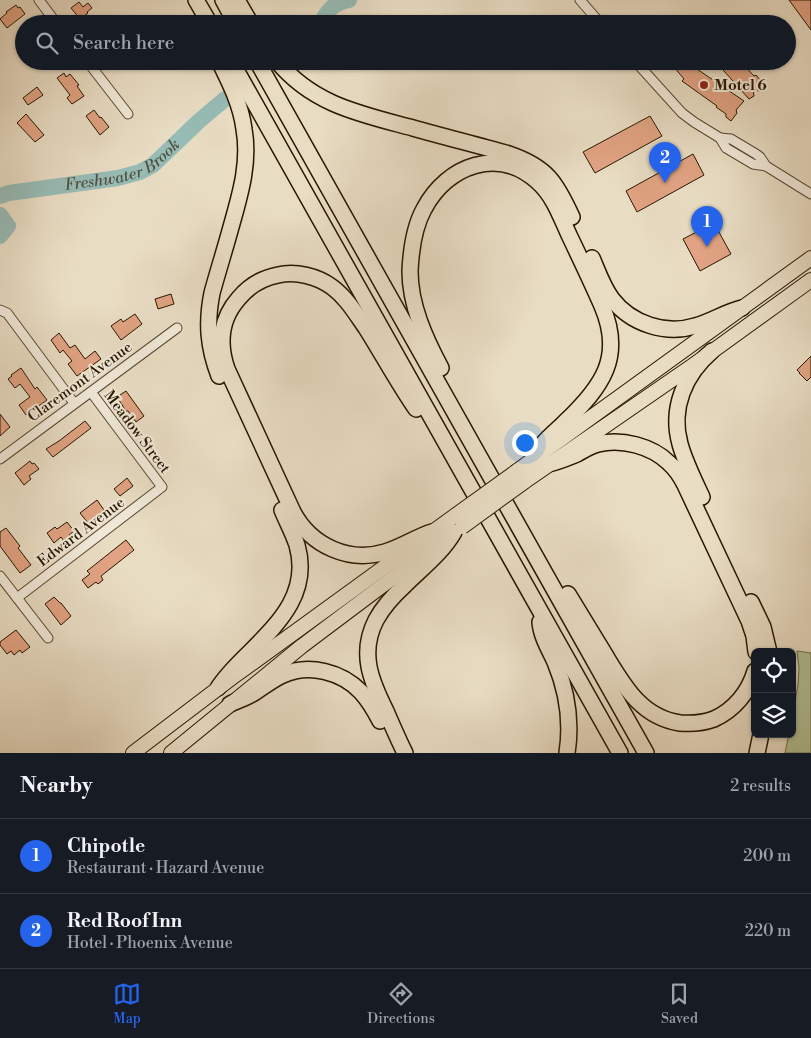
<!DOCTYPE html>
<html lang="en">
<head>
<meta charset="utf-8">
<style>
	body { margin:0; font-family:"Libre Bodoni",serif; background:#242831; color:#f1f3f6 }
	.controls { position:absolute; right:15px; bottom:15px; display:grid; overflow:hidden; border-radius:8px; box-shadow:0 1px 4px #0004 }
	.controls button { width:45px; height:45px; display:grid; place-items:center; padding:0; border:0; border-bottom:1px solid #363941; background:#171b24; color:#f1f3f6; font:25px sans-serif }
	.you { position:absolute; left:524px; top:442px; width:18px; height:18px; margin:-12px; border:4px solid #fff; border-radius:50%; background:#1a73e8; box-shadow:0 0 0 8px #1a73e833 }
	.badge { display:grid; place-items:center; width:32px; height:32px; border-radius:50%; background:#2563eb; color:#fff; font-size:16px; font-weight:700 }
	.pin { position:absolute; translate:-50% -41px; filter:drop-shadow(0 1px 2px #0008) }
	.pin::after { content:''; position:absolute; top:26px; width:18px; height:15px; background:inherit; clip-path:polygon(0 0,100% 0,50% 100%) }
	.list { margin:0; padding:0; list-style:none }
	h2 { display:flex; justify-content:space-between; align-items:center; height:65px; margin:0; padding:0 20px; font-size:21px }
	h2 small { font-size:16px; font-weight:400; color:#9ea1a6 }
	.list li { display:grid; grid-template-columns:32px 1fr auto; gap:15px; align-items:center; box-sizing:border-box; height:75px; padding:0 20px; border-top:1px solid #363941 }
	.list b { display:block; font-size:19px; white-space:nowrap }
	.list p { margin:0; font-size:16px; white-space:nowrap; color:#9ea1a6 }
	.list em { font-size:16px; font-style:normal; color:#9ea1a6 }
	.icon { flex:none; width:28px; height:28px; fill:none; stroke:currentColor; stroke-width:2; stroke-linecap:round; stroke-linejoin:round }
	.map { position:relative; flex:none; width:811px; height:753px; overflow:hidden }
	.search { position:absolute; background:#171b24; box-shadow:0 1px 4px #0004; left:15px; right:15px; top:15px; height:55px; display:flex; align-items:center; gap:12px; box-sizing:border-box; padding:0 18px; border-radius:28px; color:#9ea1a6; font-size:19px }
	.sheet { height:215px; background:#171b24 }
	nav { display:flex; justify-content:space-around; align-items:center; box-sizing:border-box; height:70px; border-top:1px solid #363941; background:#171b24; font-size:14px; color:#9ea1a6 }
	nav a { display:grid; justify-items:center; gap:2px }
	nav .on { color:#2563eb }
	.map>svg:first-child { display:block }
</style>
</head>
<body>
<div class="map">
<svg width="811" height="753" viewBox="0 0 811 753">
	<rect width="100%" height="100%" fill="#e8dcc3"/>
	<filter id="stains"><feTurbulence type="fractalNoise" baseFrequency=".004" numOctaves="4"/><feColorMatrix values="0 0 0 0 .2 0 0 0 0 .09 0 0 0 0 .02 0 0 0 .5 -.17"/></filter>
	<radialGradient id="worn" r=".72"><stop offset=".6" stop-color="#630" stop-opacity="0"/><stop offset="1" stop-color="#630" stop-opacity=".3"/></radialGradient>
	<path fill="#b3c196" stroke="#6e6c4b" d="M797,651L811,653V753H785L789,734H792V718L798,685L799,668Z"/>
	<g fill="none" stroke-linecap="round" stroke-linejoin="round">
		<g stroke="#97bbb5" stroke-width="16">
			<path d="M320,24C329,10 331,4 349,0"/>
			<path id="s1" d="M0,196L9,193L118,178L140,172L153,165L199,121L225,99"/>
			<path d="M0,215L8,226L0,236"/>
		</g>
	</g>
	<g fill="#e1a383" stroke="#281600">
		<path d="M789,0H811V30Z"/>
		<path d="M79,2L83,7L88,3L92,8L87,12L88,13L80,19L71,8Z"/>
		<path d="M16,5L18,8L20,7L25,14L7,28L0,19L7,13L6,12Z"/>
		<path d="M669,61H701L694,67L744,101L736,110L737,113L731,121L726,117V114L716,107L717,106L682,81L684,79Z"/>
		<path d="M715,61H740L754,76L756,75L761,81L760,82L764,87L759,91L753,88L754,96L749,99Z"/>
		<path d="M64,73L66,77L70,74L79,85L77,86L84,96L72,104L67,98L70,95L57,78Z"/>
		<path d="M37,87L43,95L28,105L23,98Z"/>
		<path d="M94,110L100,118L101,117L109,127L100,135L86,116Z"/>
		<path d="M26,114L44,135L35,142L17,123Z"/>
		<path d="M650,116L662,136L595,173L583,152Z"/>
		<path d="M693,154L704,175L637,212L626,191Z"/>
		<path d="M714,223L731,254L700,271L683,239Z"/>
		<path d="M171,294L174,304L158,309L155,299Z"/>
		<path d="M135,314L142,324L121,340L111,326L121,319L123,322Z"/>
		<path d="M59,333L70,348L75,345L85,359L95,351L101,359L77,376L68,364L72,361L63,350L60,353L51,340Z"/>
		<path d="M811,356V377L807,381L799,373H800L797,370Z"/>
		<path d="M21,368L35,389L37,387L47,400L26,415L19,405L30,397L20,384L15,388L8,379L12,376L11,375Z"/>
		<path d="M126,391L144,416L136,422L128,411H126L117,397Z"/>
		<path d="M0,414L10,427L0,436Z"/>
		<path d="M85,421L91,428L53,457L46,449L59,441Z"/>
		<path d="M30,461L32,464L34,463L39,469L29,476L31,479L24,485L15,473Z"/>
		<path d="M127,478L133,486L120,496L114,489Z"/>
		<path d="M97,500L104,510L88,523L80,513Z"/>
		<path d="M67,522L74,531L69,535L70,536L64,541L61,537L54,543L47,533L55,527L57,529Z"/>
		<path d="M6,528L20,546L18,548L31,565L20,573L0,546V532Z"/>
		<path d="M126,540L134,550L101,576L103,580L98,584L96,582L88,588L82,580L90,574L87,571Z"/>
		<path d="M54,597L60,603H61L71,616L61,625L45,604Z"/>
		<path d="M16,630L30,647L22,653L20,650L14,655L11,651L7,654L0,645V642Z"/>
	</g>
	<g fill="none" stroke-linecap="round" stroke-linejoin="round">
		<defs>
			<g id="street">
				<path d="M39,0L57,24"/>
				<path d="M580,0L601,24"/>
				<path d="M87,61L128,114"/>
				<path d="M635,61L682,113L694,122L720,138L726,148L753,164L766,166L811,194"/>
				<path d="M720,138L731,139L756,154L760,157L766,166"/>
				<path d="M0,310L7,313L74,403"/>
				<path d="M0,459L177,328"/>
				<path d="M0,576L48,638"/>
				<path d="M17,598L162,487L91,392"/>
			</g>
			<g id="primary">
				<path d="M517,471L811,258"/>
				<path d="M524,482L692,366L811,280"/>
				<path d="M133,753L233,677L456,515"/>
				<path d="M171,753L302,646L447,537"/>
			</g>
			<g id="highway">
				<path d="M196,0L210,24"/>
				<path d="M223,0L236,24"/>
				<path d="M237,0L251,24"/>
				<path d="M219,61C230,83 241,105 244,129C250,163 240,195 231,227C225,249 218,271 212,293C206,323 208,347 219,376"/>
				<path d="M231,61L620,753"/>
				<path d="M257,61L646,753"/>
				<path d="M277,61C313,105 361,114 413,128C445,137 477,145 509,154C547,167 556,182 572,217"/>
				<path d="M592,258C598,272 603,287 612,299C631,324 666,335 695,326C711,322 725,312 742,308"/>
				<path d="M441,368C425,338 410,305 410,271C411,250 414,227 424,209C447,165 499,146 538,182C554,196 561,218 570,237C581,260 592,283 602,306C624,357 602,387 565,422C553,434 539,444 532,460"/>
				<path d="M416,409C398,383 383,355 366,328C356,314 347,298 332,287C317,276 296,271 278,275C263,278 249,286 239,298C221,318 218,343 227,369L293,512C311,546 349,563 385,552C402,547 416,537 432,532"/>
				<path d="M548,464C558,462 567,458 577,454C584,450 590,446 598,444C621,438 652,446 669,463C676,469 681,477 685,485L749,621L754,636L756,652"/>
				<path d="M702,497C694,480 685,462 680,444C670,408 685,374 712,351"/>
				<path d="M568,594C580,614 592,633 604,653C623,684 640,717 680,723C692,724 703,723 714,719C734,710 749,692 755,671"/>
				<path d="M751,602L763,627L769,652"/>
				<path d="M540,622C541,636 549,649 555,662C567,691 572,721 567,753"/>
				<path d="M218,688C227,674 239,663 251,651C281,621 310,591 297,545C293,533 287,522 282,510"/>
				<path d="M230,704C239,700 249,697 257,691C266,685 274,679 283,675C309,663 342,672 361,692C369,701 375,711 380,721"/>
				<path d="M405,753C398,739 392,725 386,711C371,681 359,653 376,620C383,607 394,595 405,585C422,568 442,553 454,532"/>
				<path d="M757,753L761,734"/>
			</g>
		</defs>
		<use href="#street" stroke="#584831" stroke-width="11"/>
		<use href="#primary" stroke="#281600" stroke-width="16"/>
		<use href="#highway" stroke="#281600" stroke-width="18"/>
		<use href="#street" stroke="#f0e8d8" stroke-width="9"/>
		<use href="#primary" stroke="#e8dcc3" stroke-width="14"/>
		<use href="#highway" stroke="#e8dcc3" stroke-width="15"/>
		<defs>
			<g id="primary-bridge">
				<path d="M456,515L517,471"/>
				<path d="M462,527L524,482"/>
			</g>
		</defs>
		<use href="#primary-bridge" stroke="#281600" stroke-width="16" stroke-linecap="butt"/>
		<use href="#primary-bridge" stroke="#e8dcc3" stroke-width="14"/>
	</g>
	<circle fill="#8f2418" stroke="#f0e8d8" stroke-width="2" cx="704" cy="85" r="5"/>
	<g text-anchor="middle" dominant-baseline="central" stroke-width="4" stroke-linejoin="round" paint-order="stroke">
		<g font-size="15" font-weight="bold" fill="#281600" stroke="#f0e8d8" text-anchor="start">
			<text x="714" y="85">Motel 6</text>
		</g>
		<g font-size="15" fill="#281600" stroke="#f0e8d8">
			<text transform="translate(80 382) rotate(-36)">Claremont Avenue</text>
			<text transform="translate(137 432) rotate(53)">Meadow Street</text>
			<text transform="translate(81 532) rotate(-37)">Edward Avenue</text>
		</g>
		<g font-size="16" font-style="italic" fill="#4f503f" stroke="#f0e8d8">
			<text stroke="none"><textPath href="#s1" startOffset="128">Freshwater Brook</textPath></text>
		</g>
	</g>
	<rect width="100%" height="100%" filter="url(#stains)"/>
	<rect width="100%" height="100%" fill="url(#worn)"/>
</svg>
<div class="controls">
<button><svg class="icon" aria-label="locate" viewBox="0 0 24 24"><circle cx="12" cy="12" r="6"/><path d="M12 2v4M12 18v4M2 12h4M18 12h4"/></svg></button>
<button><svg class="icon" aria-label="layers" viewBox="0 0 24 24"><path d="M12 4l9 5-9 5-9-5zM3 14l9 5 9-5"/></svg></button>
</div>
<div class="you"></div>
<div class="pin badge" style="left:707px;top:247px">1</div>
<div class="pin badge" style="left:665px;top:183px">2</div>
<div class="search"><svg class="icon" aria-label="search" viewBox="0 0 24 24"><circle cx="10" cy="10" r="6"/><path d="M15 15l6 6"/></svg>Search here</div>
</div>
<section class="sheet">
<h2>Nearby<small>2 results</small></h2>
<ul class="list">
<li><span class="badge">1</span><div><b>Chipotle</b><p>Restaurant · Hazard Avenue</p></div><em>200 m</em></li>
<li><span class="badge">2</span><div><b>Red Roof Inn</b><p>Hotel · Phoenix Avenue</p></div><em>220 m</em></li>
</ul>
</section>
<nav>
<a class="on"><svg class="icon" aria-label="map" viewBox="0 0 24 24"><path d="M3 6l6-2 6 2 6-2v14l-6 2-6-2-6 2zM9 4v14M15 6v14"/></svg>Map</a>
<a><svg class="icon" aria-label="directions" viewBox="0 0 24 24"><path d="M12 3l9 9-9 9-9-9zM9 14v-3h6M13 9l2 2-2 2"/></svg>Directions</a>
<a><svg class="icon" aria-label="saved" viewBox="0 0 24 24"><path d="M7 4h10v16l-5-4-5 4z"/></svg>Saved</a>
</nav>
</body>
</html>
